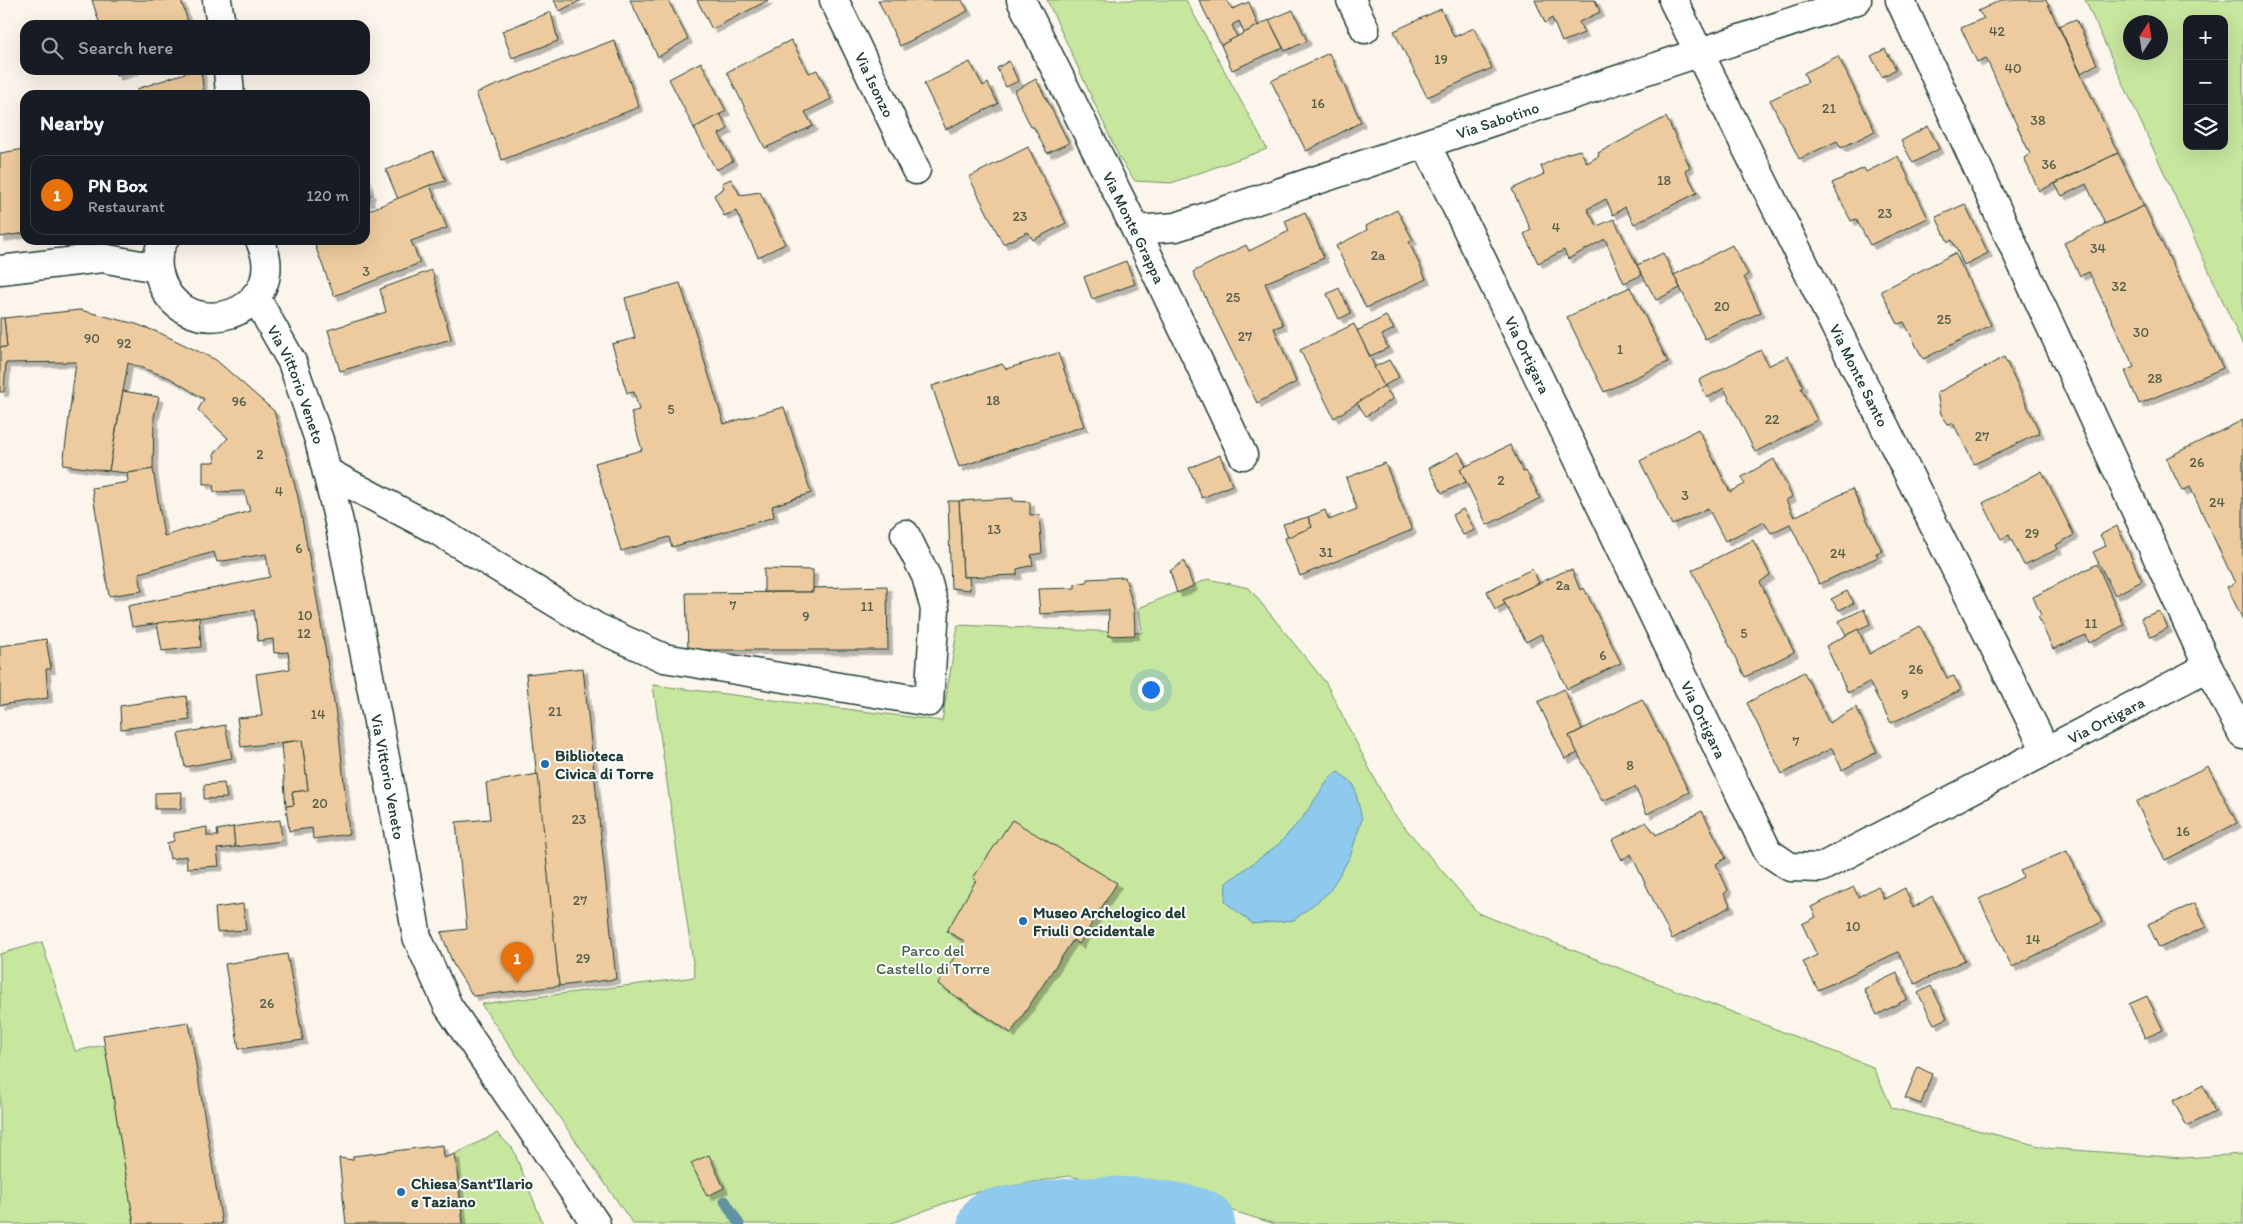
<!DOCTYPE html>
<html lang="en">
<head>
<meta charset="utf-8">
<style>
	body { margin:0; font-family:Itim,sans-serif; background:#20242c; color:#f1f3f6 }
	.controls { position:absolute; right:15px; top:15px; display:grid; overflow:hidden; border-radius:10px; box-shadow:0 5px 20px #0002 }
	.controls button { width:45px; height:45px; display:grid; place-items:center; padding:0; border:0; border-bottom:1px solid #363941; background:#171b24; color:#f1f3f6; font:25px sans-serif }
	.compass { position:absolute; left:2123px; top:15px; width:45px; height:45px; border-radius:50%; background:#171b24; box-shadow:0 5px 20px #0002; rotate:12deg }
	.you { position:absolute; left:1150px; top:689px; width:18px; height:18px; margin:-12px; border:4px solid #fff; border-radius:50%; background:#1a73e8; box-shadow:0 0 0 8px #1a73e833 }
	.badge { display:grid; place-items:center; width:32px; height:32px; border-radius:50%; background:#1f6fb2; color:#fff; font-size:16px; font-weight:700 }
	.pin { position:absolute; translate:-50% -41px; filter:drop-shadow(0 1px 2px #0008) }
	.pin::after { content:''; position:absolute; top:26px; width:18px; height:15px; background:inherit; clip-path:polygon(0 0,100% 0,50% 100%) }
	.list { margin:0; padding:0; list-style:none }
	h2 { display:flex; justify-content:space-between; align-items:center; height:65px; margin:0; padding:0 20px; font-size:21px }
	h2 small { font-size:16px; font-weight:400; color:#9ea1a6 }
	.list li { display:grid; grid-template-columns:32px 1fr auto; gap:15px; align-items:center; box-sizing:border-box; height:80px; margin:0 10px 10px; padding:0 10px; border:1px solid #363941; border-radius:15px }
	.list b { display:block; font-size:19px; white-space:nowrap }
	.list p { margin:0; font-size:16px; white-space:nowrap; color:#9ea1a6 }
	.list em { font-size:16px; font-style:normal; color:#9ea1a6 }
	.icon { flex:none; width:28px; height:28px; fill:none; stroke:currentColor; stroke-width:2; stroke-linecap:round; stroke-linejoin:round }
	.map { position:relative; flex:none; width:2243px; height:1224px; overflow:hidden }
	.search { position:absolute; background:#171b24; box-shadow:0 5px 20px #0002; left:20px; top:20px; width:350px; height:55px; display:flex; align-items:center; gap:12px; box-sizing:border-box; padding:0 18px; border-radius:15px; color:#9ea1a6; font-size:19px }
	.panel { position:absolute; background:#171b24; box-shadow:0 5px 20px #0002; left:20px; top:90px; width:350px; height:155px; border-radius:15px }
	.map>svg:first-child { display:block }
</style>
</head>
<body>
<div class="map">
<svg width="2243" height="1224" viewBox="0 0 2243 1224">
	<defs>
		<filter id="shadow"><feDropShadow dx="4.5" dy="4.5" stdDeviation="0" flood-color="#0004"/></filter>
	</defs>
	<rect width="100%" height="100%" fill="#fbf5ec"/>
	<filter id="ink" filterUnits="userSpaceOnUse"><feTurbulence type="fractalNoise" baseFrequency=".02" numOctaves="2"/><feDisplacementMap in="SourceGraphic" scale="10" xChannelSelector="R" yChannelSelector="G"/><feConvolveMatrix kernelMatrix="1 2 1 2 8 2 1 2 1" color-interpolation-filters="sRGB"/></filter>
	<g filter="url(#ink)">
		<g fill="#c7e69e" stroke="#739269" fill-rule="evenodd">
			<path d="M1047,0H1186L1267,149L1171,183L1135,181L1120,159Z"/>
			<path d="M2085,0H2243V345ZM2187,19H2224V146H2187ZM2130,22H2160V52H2130Z"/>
			<path d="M1208,579L1249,588L1326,683L1391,811L1478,913L1873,1067L1892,1108L2047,1148L2183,1158L2243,1154V1224H1275L1178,1194L1068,1176L972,1193L889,1224H633L481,1004L695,977L653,685L942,721L958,625L1142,633L1139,608Z"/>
			<path d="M42,942L75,1051L105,1045L134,1224H0V954Z"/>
			<path d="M497,1133L513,1149L543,1224H463L455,1154Z"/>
		</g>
		<path fill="#8dcaed" stroke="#6192a3" d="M1338,772L1354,785L1362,819L1350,857L1329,892L1294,920L1253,924L1225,902L1226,883L1279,844L1303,817L1331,776Z"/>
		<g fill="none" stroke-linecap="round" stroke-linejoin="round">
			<path stroke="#6192a3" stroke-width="11" d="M725,1201L739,1224"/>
			<path stroke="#8dcaed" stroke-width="70" d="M993,1224C1060,1212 1134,1204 1200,1224"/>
		</g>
		<g fill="#edcb9e" stroke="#1f3d34" filter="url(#shadow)">
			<path d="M92,0H181L189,25H100Z"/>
			<path d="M554,0H582L559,11Z"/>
			<path d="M630,0H668L688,39L658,57Z"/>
			<path d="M697,0H769L712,29Z"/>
			<path d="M878,0H962L968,11L900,46Z"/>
			<path d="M1199,0H1227L1232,9L1249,2L1258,26L1244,33L1239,21L1232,25L1237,37L1221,45Z"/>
			<path d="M1535,0H1595L1600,12L1579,22L1584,33L1562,42L1552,18L1545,23Z"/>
			<path d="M2001,0H2046L2118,153L2039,191L2024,158L2030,154L1986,58L1977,62L1961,28L1984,18L1978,11Z"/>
			<path d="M1441,9L1454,37L1474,28L1492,68L1427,97L1394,31Z"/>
			<path d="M1293,10L1307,41L1285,51L1269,20Z"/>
			<path d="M551,12L558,41L512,58L502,31Z"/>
			<path d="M2076,19L2097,64L2081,73L2059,26Z"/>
			<path d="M1269,20L1283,48L1232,70L1221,45Z"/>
			<path d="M614,40L639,107L502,160L476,93Z"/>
			<path d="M791,40L809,73L817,70L831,99L805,112L813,126L765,148L727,72Z"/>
			<path d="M1885,49L1896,69L1882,77L1871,56Z"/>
			<path d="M1329,53L1361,122L1306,151L1271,81Z"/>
			<path d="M1838,56L1875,131L1841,148L1837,141L1799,159L1770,100L1808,82L1804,73Z"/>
			<path d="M1009,61L1018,81L1006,87L997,68Z"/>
			<path d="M701,62L726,111L694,128L669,79Z"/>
			<path d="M970,62L983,86L988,83L998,104L946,129L924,84Z"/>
			<path d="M115,70H135L116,76Z"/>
			<path d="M194,70H201L204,95H139L137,89Z"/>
			<path d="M1036,79L1069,143L1047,153L1034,127H1031L1014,91Z"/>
			<path d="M720,114L728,129L719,134L733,161L716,170L694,128Z"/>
			<path d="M1666,117L1690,167L1685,170L1697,193L1634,224L1625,207L1613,215L1606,199L1587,209L1597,226L1614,219L1642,275L1624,283L1605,239L1568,259L1564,250L1538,263L1524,234L1531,230L1512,189L1544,174L1541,166L1565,154L1580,150L1587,163L1599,156L1598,153Z"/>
			<path d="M1928,126L1939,149L1913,163L1901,141Z"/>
			<path d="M1028,147L1066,223L1033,240L1028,232L1003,244L969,177Z"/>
			<path d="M25,149V233L0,237V153Z"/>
			<path d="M433,151L446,181L430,185L398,199L386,170Z"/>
			<path d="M2118,153L2144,206L2105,224L2086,184L2062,196L2055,184Z"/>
			<path d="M1898,156L1928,218L1870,245L1856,219L1851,221L1832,183L1864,168L1866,172Z"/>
			<path d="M365,174L371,195L369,196L370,201L365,203Z"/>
			<path d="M731,179L740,195L760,192L785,244L758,257L736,211L724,216L714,195L724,188L722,183Z"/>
			<path d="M430,185L447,228L411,241L420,263L334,296L313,240H365V212Z"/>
			<path d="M1965,204L1988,253L1964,265L1952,240L1948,242L1936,217Z"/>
			<path d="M2144,206L2223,368L2139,404L2125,371L2134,367L2089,272L2080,276L2064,243Z"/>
			<path d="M1397,210L1413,240L1409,242L1426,279L1366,308L1336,246L1367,230L1366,226Z"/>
			<path d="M1305,212L1324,258L1265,283L1283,325L1274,328L1296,382L1257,403L1193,272L1246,245L1249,251L1289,231L1285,221Z"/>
			<path d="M1732,245L1748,274L1744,277L1761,312L1705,339L1674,275Z"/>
			<path d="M1663,253L1680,288L1656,300L1637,265Z"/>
			<path d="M1955,253L1991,325L1923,359L1904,322L1898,324L1881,291Z"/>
			<path d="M1126,261L1135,284L1092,299L1084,277Z"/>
			<path d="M432,270L451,339L340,371L328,330L386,312L380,289Z"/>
			<path d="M680,283L724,424L784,407L811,493L772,506L774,517L672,547L669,537L621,551L595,463L642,450L631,412L639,410L634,392L627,393L612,344L635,338L625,298Z"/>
			<path d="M1630,287L1668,362L1604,392L1567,317Z"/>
			<path d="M1339,288L1351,313L1339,319L1327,294Z"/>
			<path d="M80,310L136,324L160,333L216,360L274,411L298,497L317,600L339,733L349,834L313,839L312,828L289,831L286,806L294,805L292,792L308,790L302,740L241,747L237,718L262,716L256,674L290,669L288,652L274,653L273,639L258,641L254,610L132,627L128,606L270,577L266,554L217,562L214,552L139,573L142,591L109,596L92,488L128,482L127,473L153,469L164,536L250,511L244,491L214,492L213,484H203V462H215L214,454L228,438L198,410L204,399L170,378L128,363L109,471L63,465L76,362L6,363L4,392H0V347H7L4,318Z"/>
			<path d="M1386,316L1394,329L1382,335L1388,348L1370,356L1357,331Z"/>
			<path d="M0,318H4L7,347H0Z"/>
			<path d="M1354,324L1384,386L1334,418L1300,350Z"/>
			<path d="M1761,350L1768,366L1788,356L1803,386L1801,388L1817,420L1755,452L1724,388L1707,398L1699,380Z"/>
			<path d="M1058,353L1084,426L959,467L932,386L1002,364L1006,369Z"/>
			<path d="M2004,357L2040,433L1974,464L1953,423L1948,424L1941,414L1937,393Z"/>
			<path d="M1389,360L1399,377L1384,386L1374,367Z"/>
			<path d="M1384,386L1393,399L1366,416L1357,403Z"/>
			<path d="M123,391L159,397L154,417L153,469L127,473L109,471Z"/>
			<path d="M2243,420V620L2227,587L2235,583L2190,487L2182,491L2166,458Z"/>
			<path d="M1698,429L1730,492L1745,484L1742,477L1774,459L1792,497L1786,500L1794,517L1852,489L1882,551L1876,553L1878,557L1819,584L1790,524L1771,533L1764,522L1725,541L1708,508L1672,525L1640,461Z"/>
			<path d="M1510,445L1523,472L1526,471L1540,498L1487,525L1460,469Z"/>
			<path d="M1459,452L1466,466L1460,469L1466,482L1442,493L1429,468Z"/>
			<path d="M1220,455L1232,485L1202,498L1189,468Z"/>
			<path d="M1385,463L1412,530L1300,576L1285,538L1312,527L1308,517L1325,510L1329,520L1357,509L1346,478Z"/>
			<path d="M2042,471L2074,535L2056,545L2058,549L2024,565L2009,535L2001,539L1983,503Z"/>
			<path d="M1013,498V501L1030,502V515H1039L1042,553L1031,555L1033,565L1017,569V575L963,577L959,501Z"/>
			<path d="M948,501H959L963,577H969L970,590L951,588Z"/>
			<path d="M1463,509L1475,530L1463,535L1452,515Z"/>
			<path d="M1308,517L1312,527L1288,537L1283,524Z"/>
			<path d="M2117,526L2142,581L2115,595L2093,552L2106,546L2100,535Z"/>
			<path d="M1753,540L1770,575L1760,582L1794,652L1745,677L1692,570Z"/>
			<path d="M1184,561L1193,586L1177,593L1170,571Z"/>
			<path d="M2097,564L2124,625L2089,643L2086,635L2053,649L2038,617L2041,615L2033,597Z"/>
			<path d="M764,569L813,570V592H764Z"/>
			<path d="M1532,569L1539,583L1503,600L1505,604L1495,610L1487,591Z"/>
			<path d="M1572,570L1580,590L1584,588L1621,663L1567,689L1541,634L1526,642L1503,600L1565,571Z"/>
			<path d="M1125,577L1134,610L1135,635L1108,636L1109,610L1040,614L1038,589L1075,588V584L1087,582V579Z"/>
			<path d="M887,586L888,650H688L686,593L813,592V588Z"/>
			<path d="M1847,591L1854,603L1839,610L1831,599Z"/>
			<path d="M1864,609L1870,624L1846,635L1839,621Z"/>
			<path d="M2159,611L2168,628L2151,637L2141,618Z"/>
			<path d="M199,617L201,647L162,651L157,623Z"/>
			<path d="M1920,626L1947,678L1954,676L1961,690L1891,723L1869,682L1848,693L1826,646L1858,629L1869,654Z"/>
			<path d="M46,639L51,669H46L48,698L0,705V646Z"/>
			<path d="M583,668L616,979L559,986L526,674Z"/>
			<path d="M1804,672L1829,723L1856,707L1877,752L1842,770L1832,748L1782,774L1747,703Z"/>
			<path d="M1564,689L1582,729L1569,736L1578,753L1565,759L1538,702Z"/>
			<path d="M186,696L190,720L121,729L120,706Z"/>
			<path d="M1642,699L1689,792L1647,814L1635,787L1602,801L1569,736Z"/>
			<path d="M225,725L232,758L185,767L178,734Z"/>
			<path d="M302,740L308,790L292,792L294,805L286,806L281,743Z"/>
			<path d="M2208,766L2237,823L2165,860L2136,802Z"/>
			<path d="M538,774L559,986L473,996L453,964L441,932L467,929L456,822L490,819L486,783Z"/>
			<path d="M224,783L227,798L204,799V785Z"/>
			<path d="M182,792L181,809H155V793Z"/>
			<path d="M1702,811L1726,858L1716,864L1728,890L1724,894L1731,906L1672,939L1631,854L1622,860L1612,840L1646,822L1656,835Z"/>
			<path d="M280,820L282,841L235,847L233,827Z"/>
			<path d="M1012,820L1117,883L1079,944L1073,940L1011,1033L938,984L964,941L947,931L976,880L973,878Z"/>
			<path d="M207,827V836H218L217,830L233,827L235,847L217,849L219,866L187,868L186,856L170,859L167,843L174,841V833Z"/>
			<path d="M2067,851L2102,922L2012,967L1979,899L2023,877L2020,871Z"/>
			<path d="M1878,886L1884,899L1905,888L1913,908L1932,896L1965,960L1915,984L1898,952L1818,990L1803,962L1817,955L1802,924L1816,917L1811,907L1854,887L1858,897Z"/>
			<path d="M2195,903L2206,927L2159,948L2148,924Z"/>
			<path d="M243,904L246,930L217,932L215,908Z"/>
			<path d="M287,954L303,1040L239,1049L225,964Z"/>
			<path d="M1897,973L1907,999L1877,1015L1864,989Z"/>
			<path d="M1931,986L1947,1018L1934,1024L1918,993Z"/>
			<path d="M2147,996L2163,1030L2145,1038L2129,1004Z"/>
			<path d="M189,1022L222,1224H134L103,1035Z"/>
			<path d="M1918,1067L1932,1074L1921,1104L1905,1098Z"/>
			<path d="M2203,1085L2215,1112L2187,1126L2173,1101Z"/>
			<path d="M443,1145L444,1158L455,1154L463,1224H346L339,1158L353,1160V1156Z"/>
			<path d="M709,1155L724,1188L707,1196L691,1163Z"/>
		</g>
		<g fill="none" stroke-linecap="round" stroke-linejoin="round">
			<defs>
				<g id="minor">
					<path d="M217,0L221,25"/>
					<path id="s1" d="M834,0L916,170"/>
					<path id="s2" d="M1021,0L1136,230L1243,455"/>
					<path d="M1351,0L1365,29"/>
					<path id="s3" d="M1673,0L2046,751"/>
					<path d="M1900,0L2208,667L2243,735"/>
					<path d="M228,70L230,95"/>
					<path id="s4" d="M1426,144L1768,852L1790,867L1820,868L2208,667"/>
					<path id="s5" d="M1136,230L1176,227L1857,0"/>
					<path d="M164,240C157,251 156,265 160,277C178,341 274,322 266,259C265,252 262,246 260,240"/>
					<path d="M0,270L102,258L157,268"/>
					<path id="s6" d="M255,296L292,362L319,440L339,522L388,773L417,937L448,1006L596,1224"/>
					<path d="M327,472L440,532L596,627L664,658L929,702L935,609L926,576L905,534"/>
				</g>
			</defs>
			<use href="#minor" stroke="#1f3d34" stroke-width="31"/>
			<use href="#minor" stroke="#fff" stroke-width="28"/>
		</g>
	</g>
	<g fill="#1f6fb2" stroke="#fff" stroke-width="2">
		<circle cx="545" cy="764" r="5"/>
		<circle cx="1023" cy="921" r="5"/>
		<circle cx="401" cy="1192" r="5"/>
	</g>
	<g text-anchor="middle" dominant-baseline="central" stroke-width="4" stroke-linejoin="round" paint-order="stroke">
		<g font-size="14" fill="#52604e">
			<text x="1997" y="31">42</text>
			<text x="1441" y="59">19</text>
			<text x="2013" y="68">40</text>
			<text x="1318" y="103">16</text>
			<text x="1829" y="108">21</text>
			<text x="2038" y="120">38</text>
			<text x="2049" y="164">36</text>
			<text x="1664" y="180">18</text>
			<text x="1885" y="213">23</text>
			<text x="1020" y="216">23</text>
			<text x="1556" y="227">4</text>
			<text x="2098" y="248">34</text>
			<text x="1378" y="255">2a</text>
			<text x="366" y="271">3</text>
			<text x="2119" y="286">32</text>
			<text x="1233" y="297">25</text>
			<text x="1722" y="306">20</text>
			<text x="1944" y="319">25</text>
			<text x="2141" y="332">30</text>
			<text x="1245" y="336">27</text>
			<text x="92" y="338">90</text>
			<text x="124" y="343">92</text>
			<text x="1620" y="349">1</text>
			<text x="2155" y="378">28</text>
			<text x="993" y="400">18</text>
			<text x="239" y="401">96</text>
			<text x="671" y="409">5</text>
			<text x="1772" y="419">22</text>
			<text x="1982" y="436">27</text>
			<text x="260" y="454">2</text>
			<text x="2197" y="462">26</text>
			<text x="1501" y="480">2</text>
			<text x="279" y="491">4</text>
			<text x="1685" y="495">3</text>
			<text x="2217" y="502">24</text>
			<text x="994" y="529">13</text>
			<text x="2032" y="533">29</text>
			<text x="299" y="548">6</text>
			<text x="1326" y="552">31</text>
			<text x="1838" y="553">24</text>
			<text x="1563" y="585">2a</text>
			<text x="733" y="605">7</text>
			<text x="867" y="606">11</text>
			<text x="305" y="615">10</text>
			<text x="806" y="616">9</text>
			<text x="2091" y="623">11</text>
			<text x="304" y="633">12</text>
			<text x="1744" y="633">5</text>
			<text x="1603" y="655">6</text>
			<text x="1916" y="669">26</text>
			<text x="1905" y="694">9</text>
			<text x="555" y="711">21</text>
			<text x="318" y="714">14</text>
			<text x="1796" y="741">7</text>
			<text x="1630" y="765">8</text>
			<text x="320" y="803">20</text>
			<text x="579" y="819">23</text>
			<text x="2183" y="831">16</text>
			<text x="580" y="900">27</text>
			<text x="1853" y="926">10</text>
			<text x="2033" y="939">14</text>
			<text x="583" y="958">29</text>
			<text x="267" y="1003">26</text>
		</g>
		<g font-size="16" fill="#1f3d34" stroke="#fff">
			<text stroke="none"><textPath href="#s1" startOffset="94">Via Isonzo</textPath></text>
			<text stroke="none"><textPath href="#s5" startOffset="379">Via Sabotino</textPath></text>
			<text stroke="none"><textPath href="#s2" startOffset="254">Via Monte Grappa</textPath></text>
			<text stroke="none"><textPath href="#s4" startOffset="234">Via Ortigara</textPath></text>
			<text stroke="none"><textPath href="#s3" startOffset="419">Via Monte Santo</textPath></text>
			<text stroke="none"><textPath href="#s6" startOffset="98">Via Vittorio Veneto</textPath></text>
			<text stroke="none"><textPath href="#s4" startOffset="639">Via Ortigara</textPath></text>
			<text stroke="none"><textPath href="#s4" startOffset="1165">Via Ortigara</textPath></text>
			<text stroke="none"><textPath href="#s6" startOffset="502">Via Vittorio Veneto</textPath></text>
		</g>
		<g font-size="16" font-weight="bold" fill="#1f3d34" stroke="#fff" text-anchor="start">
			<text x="555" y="755">Biblioteca<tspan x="555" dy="18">Civica di Torre</tspan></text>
			<text x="1033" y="912">Museo Archelogico del<tspan x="1033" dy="18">Friuli Occidentale</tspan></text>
			<text x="411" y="1183">Chiesa Sant'Ilario<tspan x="411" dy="18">e Taziano</tspan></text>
		</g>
		<g font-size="16" fill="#415f49" stroke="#fff">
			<text x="933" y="950">Parco del<tspan x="933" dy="18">Castello di Torre</tspan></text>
		</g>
	</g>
</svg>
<div class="controls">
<button>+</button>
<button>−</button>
<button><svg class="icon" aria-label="layers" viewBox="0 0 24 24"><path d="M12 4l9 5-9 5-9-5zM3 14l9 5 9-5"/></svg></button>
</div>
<svg class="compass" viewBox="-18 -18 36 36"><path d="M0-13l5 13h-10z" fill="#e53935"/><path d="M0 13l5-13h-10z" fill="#9ea1a6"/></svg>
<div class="you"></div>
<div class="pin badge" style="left:517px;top:983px;background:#e8710a">1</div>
<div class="search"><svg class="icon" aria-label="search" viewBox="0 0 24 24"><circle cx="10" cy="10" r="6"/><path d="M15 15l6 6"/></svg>Search here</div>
<section class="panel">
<h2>Nearby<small></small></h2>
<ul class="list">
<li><span class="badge" style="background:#e8710a">1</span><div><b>PN Box</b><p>Restaurant</p></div><em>120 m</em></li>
</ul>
</section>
</div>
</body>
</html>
